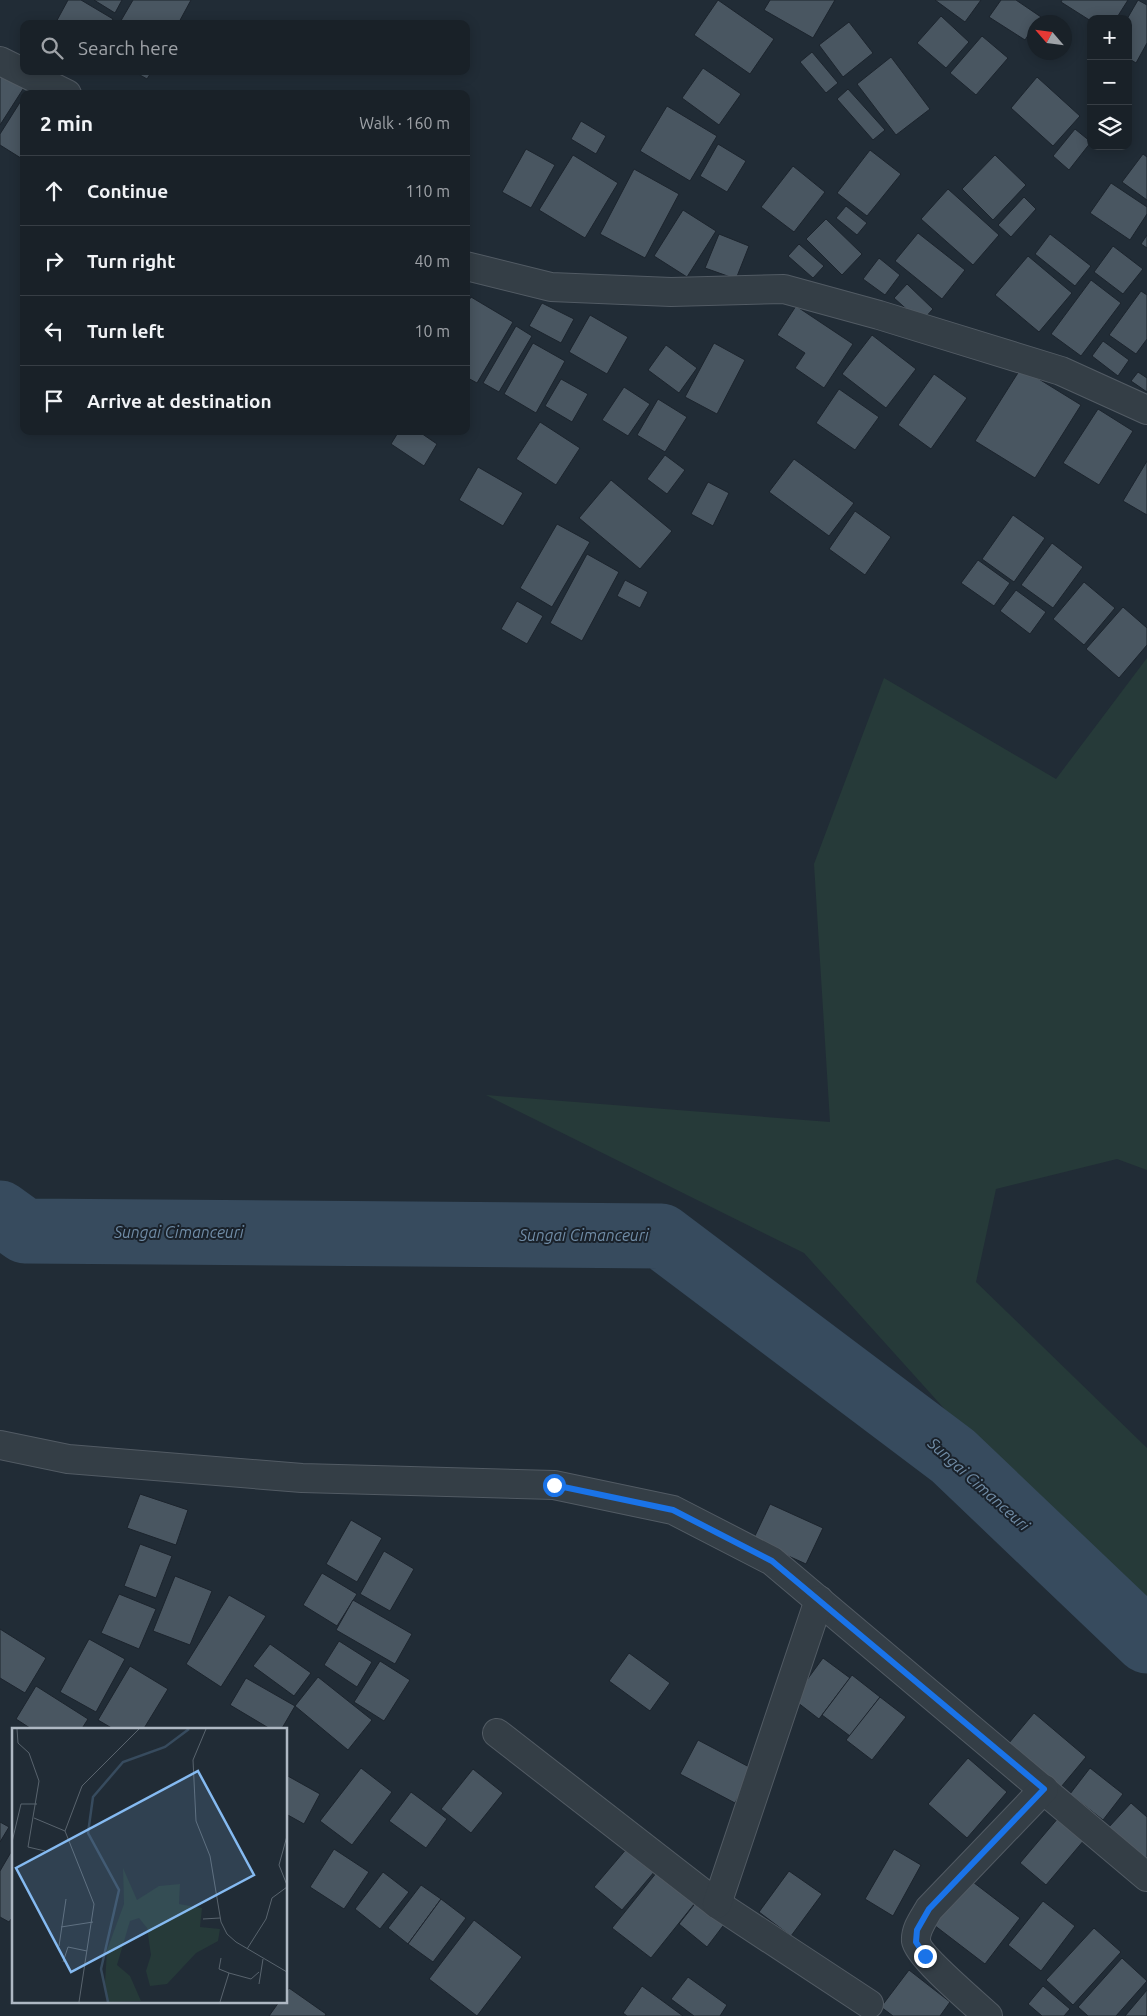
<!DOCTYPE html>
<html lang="en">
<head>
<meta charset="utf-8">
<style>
	body { margin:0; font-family:Ubuntu,sans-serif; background:#222930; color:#f1f3f6 }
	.controls { position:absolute; right:15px; top:15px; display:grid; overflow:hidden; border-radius:10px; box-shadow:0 2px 12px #0003 }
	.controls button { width:45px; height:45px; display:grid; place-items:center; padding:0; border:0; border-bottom:1px solid #373e45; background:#192128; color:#f1f3f6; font:25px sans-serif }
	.compass { position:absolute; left:1027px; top:15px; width:45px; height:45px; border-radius:50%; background:#192128; box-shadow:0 2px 12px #0003; rotate:298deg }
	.stop { position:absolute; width:15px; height:15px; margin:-11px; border:4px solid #1a73e8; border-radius:50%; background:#fff }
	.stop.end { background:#1a73e8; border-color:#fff; box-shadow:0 1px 5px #0008 }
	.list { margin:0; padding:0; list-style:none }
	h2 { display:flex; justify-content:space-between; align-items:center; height:65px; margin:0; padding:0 20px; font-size:21px }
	h2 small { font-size:16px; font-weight:400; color:#9fa3a8 }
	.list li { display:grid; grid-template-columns:32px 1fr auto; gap:15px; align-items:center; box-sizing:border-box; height:70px; padding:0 20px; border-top:1px solid #373e45 }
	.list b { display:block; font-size:19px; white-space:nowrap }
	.list em { font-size:16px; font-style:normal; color:#9fa3a8 }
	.icon { flex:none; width:28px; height:28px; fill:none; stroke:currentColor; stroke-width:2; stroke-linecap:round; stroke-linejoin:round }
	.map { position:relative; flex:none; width:1147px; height:2016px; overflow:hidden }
	.search { position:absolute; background:#192128; box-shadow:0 2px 12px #0003; left:20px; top:20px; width:450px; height:55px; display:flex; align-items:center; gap:12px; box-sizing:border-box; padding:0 18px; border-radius:10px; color:#9fa3a8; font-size:19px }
	.panel { position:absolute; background:#192128; box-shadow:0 2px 12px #0003; left:20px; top:90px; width:450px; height:345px; border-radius:10px }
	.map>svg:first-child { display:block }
</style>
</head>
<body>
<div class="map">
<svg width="1147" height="2016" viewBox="0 0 1147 2016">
	<rect width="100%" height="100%" fill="#212c36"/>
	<path fill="#263a39" d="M1147,658V1170L1117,1159L996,1189L976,1282L1147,1448V1622L1122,1606L804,1253L486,1095L830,1122L814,864L884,678L1056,779Z"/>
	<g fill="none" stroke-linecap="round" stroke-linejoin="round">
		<path stroke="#374b5e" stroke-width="65" d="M0,1213L25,1231L661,1236L953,1456L1147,1641"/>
	</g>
	<g fill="#495661" stroke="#1c242d">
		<path d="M68,0H81L113,19L110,24H55Z"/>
		<path d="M94,0H122L115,13Z"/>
		<path d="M133,0H191L178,24H119Z"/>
		<path d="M718,0L774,39L750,74L694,35Z"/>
		<path d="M770,0H835L813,38L764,10Z"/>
		<path d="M935,0H981L965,22Z"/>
		<path d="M1001,0H1016L1041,17L1037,22H1034V26L1025,40L989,17Z"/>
		<path d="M1062,0H1128L1116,19H1091V21L1061,2Z"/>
		<path d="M1138,0L1147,5V43L1136,63L1128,58V19H1127Z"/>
		<path d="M941,16L969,42L946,68L917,43Z"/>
		<path d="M849,22L873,53L843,77L819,45Z"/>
		<path d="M982,36L1008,58L976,95L950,73Z"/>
		<path d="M812,52L838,83L826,93L800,62Z"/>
		<path d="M891,57L930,109L896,135L857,84Z"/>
		<path d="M703,68L741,94L719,125L682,98Z"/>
		<path d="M0,70L25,86L0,125Z"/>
		<path d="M133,71H152L147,79Z"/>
		<path d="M1037,77L1080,116L1053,146L1011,108Z"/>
		<path d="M848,89L885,130L873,140L837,99Z"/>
		<path d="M24,96V160L0,145V134Z"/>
		<path d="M667,106L717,136L690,181L640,151Z"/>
		<path d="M581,121L606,136L596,154L571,139Z"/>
		<path d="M1075,129L1091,142L1069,170L1053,156Z"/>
		<path d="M718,144L746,161L727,192L700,176Z"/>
		<path d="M526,149L555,165L531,208L502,192Z"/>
		<path d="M870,150L901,174L867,216L837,193Z"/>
		<path d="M1143,154L1147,157V200L1122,182Z"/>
		<path d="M573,155L618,183L585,238L539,210Z"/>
		<path d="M995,155L1026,185L993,220L962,189Z"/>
		<path d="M793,166L825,192L794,232L761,207Z"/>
		<path d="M634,169L679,194L645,258L600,234Z"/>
		<path d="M1111,183L1147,207V214L1130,240L1090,213Z"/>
		<path d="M948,189L999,235L973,265L921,219Z"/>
		<path d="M1024,197L1036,209L1011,237L998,225Z"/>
		<path d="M846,206L867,223L857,235L836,218Z"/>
		<path d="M683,210L716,231L687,277L654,256Z"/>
		<path d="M826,219L862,254L842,275L806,239Z"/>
		<path d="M918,233L965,270L942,299L895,261Z"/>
		<path d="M719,234L749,246L736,279L705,268Z"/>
		<path d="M1050,234L1091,266L1075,286L1035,254Z"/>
		<path d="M1147,235V248L1141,244Z"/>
		<path d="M799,244L824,266L813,278L788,256Z"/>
		<path d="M1113,246L1143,269L1123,294L1094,272Z"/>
		<path d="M1028,256L1072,293L1039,332L995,295Z"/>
		<path d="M879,258L900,275L885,295L863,279Z"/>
		<path d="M1091,280L1121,303L1081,356L1051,334Z"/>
		<path d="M907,284L933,309L921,322L894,298Z"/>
		<path d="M1141,291L1147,295V339L1136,354L1109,335Z"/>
		<path d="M471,297L513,322L477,383L466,377V305Z"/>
		<path d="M542,303L574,319L561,343L529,326Z"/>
		<path d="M796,306L853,344L824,388L795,368L805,353L777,335Z"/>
		<path d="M590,315L628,337L607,374L569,352Z"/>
		<path d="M516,326L532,336L499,392L483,383Z"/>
		<path d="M872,335L916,369L886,408L842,374Z"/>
		<path d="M1103,341L1129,360L1118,376L1092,356Z"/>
		<path d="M533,343L565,361L536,413L504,394Z"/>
		<path d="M714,343L745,360L717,414L685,397Z"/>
		<path d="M666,345L697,368L679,393L648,370Z"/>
		<path d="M1021,368L1081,405L1035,478L975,441Z"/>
		<path d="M1138,372L1147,378V392L1131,381Z"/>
		<path d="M934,374L967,398L931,449L898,425Z"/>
		<path d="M561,379L588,394L572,422L545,406Z"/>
		<path d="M624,387L650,404L628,436L602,420Z"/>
		<path d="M839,389L879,417L855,450L816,423Z"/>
		<path d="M658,399L687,417L665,452L637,435Z"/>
		<path d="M1098,409L1133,431L1099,485L1063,463Z"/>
		<path d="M540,422L580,448L556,485L516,459Z"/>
		<path d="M399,431H418L437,444L424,466L391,444Z"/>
		<path d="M665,455L685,470L667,494L647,479Z"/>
		<path d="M794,459L854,503L829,536L769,492Z"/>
		<path d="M1147,461V515L1123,501Z"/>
		<path d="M478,467L523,493L503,526L459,500Z"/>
		<path d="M611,480L672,531L640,569L579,518Z"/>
		<path d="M708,482L729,493L713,526L691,514Z"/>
		<path d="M855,511L891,537L865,575L829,549Z"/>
		<path d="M1013,515L1045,538L1014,582L982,559Z"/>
		<path d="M557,524L590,542L552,607L520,588Z"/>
		<path d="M1052,543L1083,567L1053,608L1021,585Z"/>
		<path d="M587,554L619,572L582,641L550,623Z"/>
		<path d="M978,560L1010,583L994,606L961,583Z"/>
		<path d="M625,580L648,592L640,608L617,596Z"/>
		<path d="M1084,582L1115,608L1084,645L1053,619Z"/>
		<path d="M1016,590L1046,612L1030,634L1000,611Z"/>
		<path d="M517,601L543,616L527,644L501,629Z"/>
		<path d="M1123,607L1147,628V645L1119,678L1086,649Z"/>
		<path d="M140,1494L188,1510L176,1545L127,1528Z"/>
		<path d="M770,1504L823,1528L806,1564L753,1540Z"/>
		<path d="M351,1520L382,1538L357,1582L326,1564Z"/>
		<path d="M140,1544L172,1556L156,1598L124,1586Z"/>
		<path d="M384,1551L414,1569L390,1611L360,1594Z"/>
		<path d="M322,1573L357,1594L337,1626L303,1605Z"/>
		<path d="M175,1576L212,1591L190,1645L153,1631Z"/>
		<path d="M119,1594L156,1609L139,1649L101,1633Z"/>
		<path d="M229,1595L266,1616L221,1687L186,1664Z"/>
		<path d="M353,1600L412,1634L395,1664L336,1630Z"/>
		<path d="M0,1629L46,1658L25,1693L0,1678Z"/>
		<path d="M89,1639L125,1659L96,1712L60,1692Z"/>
		<path d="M339,1641L372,1662L357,1687L324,1665Z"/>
		<path d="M270,1644L311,1673L294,1696L253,1666Z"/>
		<path d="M629,1653L670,1683L650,1711L609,1681Z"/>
		<path d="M823,1658L850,1678L819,1719L793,1699Z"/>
		<path d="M380,1661L410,1680L384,1721L354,1702Z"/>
		<path d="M130,1666L168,1689L143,1730H115L98,1720Z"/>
		<path d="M852,1675L880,1697L850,1736L822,1715Z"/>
		<path d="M318,1677L372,1720L348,1750L295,1706Z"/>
		<path d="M246,1678L295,1706L281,1730H272L230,1705Z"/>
		<path d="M36,1686L88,1719L81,1730H33L16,1719Z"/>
		<path d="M880,1697L906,1717L872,1760L846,1740Z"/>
		<path d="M1034,1713L1086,1757L1061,1787L1009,1743Z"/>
		<path d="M698,1740L753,1769L735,1803L680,1774Z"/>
		<path d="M968,1758L1007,1792L967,1838L928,1804Z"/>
		<path d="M361,1768L392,1792L352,1845L320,1821Z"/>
		<path d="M1090,1768L1123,1794L1103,1820L1070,1794Z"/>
		<path d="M473,1769L503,1793L471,1833L441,1809Z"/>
		<path d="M286,1775L320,1794L304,1824L286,1814Z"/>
		<path d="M411,1792L447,1819L426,1848L389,1821Z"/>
		<path d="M1131,1803L1147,1817V1862L1109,1827Z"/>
		<path d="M1059,1817L1085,1839L1046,1885L1020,1863Z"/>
		<path d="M0,1822L9,1827L0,1842Z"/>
		<path d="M14,1847V1915L9,1922L0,1917V1871Z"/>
		<path d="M628,1847L655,1871L622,1910L594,1887Z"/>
		<path d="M334,1849L369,1872L344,1909L310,1887Z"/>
		<path d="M894,1849L921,1865L893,1916L865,1899Z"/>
		<path d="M661,1867L699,1898L651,1958L612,1928Z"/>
		<path d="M789,1871L822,1894L791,1936L759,1912Z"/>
		<path d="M383,1872L409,1892L380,1929L355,1909Z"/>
		<path d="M969,1879L1020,1918L985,1964L934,1925Z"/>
		<path d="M421,1885L441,1899L408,1944L388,1928Z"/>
		<path d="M701,1896L729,1918L707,1947L679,1924Z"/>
		<path d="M441,1899L466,1918L433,1962L408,1944Z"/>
		<path d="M1043,1901L1075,1926L1041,1971L1008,1945Z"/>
		<path d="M474,1920L522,1957L477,2016L429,1979Z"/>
		<path d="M1094,1928L1121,1952L1073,2005L1046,1980Z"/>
		<path d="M1122,1958L1147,1981L1116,2016H1088L1078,2007Z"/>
		<path d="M909,1970L950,2002L940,2016H893L881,2007Z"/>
		<path d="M688,1977L727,2005L720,2016H694L671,1999Z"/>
		<path d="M642,1986L683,2016H627L623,2013Z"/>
		<path d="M1043,1986L1070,2009L1064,2016H1042L1028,2004Z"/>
		<path d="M289,1988L326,2014L325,2016H269L279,2002H286V1992Z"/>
		<path d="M1147,1990V2016H1125Z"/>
	</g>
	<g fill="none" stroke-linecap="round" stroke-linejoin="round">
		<defs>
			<g id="minor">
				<path d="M0,61L67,94"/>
				<path d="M466,266L551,287L671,292L784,289L879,315L1061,371L1147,410"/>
				<path d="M0,1445L68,1459L302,1478L554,1485L673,1510L772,1561L1147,1877"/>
				<path d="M497,1733L717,1904L869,2004"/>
				<path d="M717,1904L819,1600"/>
				<path d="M988,2016C974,2003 918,1956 916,1941C915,1929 924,1918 929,1909L1044,1789"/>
			</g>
		</defs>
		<use href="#minor" stroke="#525b64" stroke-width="30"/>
		<use href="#minor" stroke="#343e46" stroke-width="28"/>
	</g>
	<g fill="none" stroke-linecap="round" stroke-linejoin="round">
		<path stroke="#1a73e8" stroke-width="6" d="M554,1485L673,1510L772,1561L1044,1789L929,1909L917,1930L916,1942L925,1956"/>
	</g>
	<g text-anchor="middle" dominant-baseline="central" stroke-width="4" stroke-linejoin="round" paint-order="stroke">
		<g font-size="16" font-style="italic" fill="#708ca6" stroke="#1a222b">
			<text x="179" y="1232">Sungai Cimanceuri</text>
			<text x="584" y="1235">Sungai Cimanceuri</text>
			<text transform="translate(979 1484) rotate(42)">Sungai Cimanceuri</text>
		</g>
	</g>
	<g transform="translate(12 1728)">
		<rect width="275" height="275" fill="#212c36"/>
		<path d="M111,140L125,172L147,158L168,156L167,176L190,180L188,199L208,201L206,213L184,225L155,256L138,258L134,243L139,227L135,200L127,190L118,193L105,237L118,248L129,273L96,274L93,255L95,222L112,176Z" fill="#263a39"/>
		<path fill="none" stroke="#374b5e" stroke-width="2.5" d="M96,274L89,241L107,162L76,105L81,69L111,34L153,19L177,1"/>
		<path fill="none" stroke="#59646e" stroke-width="1" d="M5,1L6,15L17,25L27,53L16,119L33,123M194,1L181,32L184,93L198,128L209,194L215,206L224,214L275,244M22,90L53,103M275,108L267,137L275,157M0,114L9,76H25M191,191L208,190M49,199L81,194M47,218L54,171M235,221L254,191L260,170L275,159M209,230L207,241L217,245L239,251L247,244M51,234L56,219L75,223M247,256L251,231M67,274L82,176L53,103L70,58L127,1M208,274L217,245"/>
		<path fill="#85baf1" fill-opacity="0.15" stroke="#85baf1" stroke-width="2.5" d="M186,43L242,147L59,244L4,140Z"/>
		<rect width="275" height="275" fill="none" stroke="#aeb8c3" stroke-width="2.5"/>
	</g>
</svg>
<div class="controls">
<button>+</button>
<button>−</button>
<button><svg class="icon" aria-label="layers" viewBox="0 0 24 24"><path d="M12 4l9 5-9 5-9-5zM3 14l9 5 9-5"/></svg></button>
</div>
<svg class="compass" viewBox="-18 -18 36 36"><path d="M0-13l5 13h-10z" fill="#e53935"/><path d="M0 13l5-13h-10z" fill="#9fa3a8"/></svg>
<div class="stop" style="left:554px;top:1485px"></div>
<div class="stop end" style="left:925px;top:1956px"></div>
<div class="search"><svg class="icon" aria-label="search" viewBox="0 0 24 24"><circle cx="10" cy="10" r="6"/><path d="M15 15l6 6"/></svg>Search here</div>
<section class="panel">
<h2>2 min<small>Walk · 160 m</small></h2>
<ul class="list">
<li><svg class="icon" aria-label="ahead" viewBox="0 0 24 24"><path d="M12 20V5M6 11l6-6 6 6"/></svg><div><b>Continue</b></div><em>110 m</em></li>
<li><svg class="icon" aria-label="right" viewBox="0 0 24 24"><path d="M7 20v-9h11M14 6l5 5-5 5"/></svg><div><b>Turn right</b></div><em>40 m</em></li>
<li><svg class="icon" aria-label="left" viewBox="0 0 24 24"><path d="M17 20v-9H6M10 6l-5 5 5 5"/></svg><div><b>Turn left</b></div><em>10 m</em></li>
<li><svg class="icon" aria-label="arrive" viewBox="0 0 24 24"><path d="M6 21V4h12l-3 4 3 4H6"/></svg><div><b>Arrive at destination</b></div></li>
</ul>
</section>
</div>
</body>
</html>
